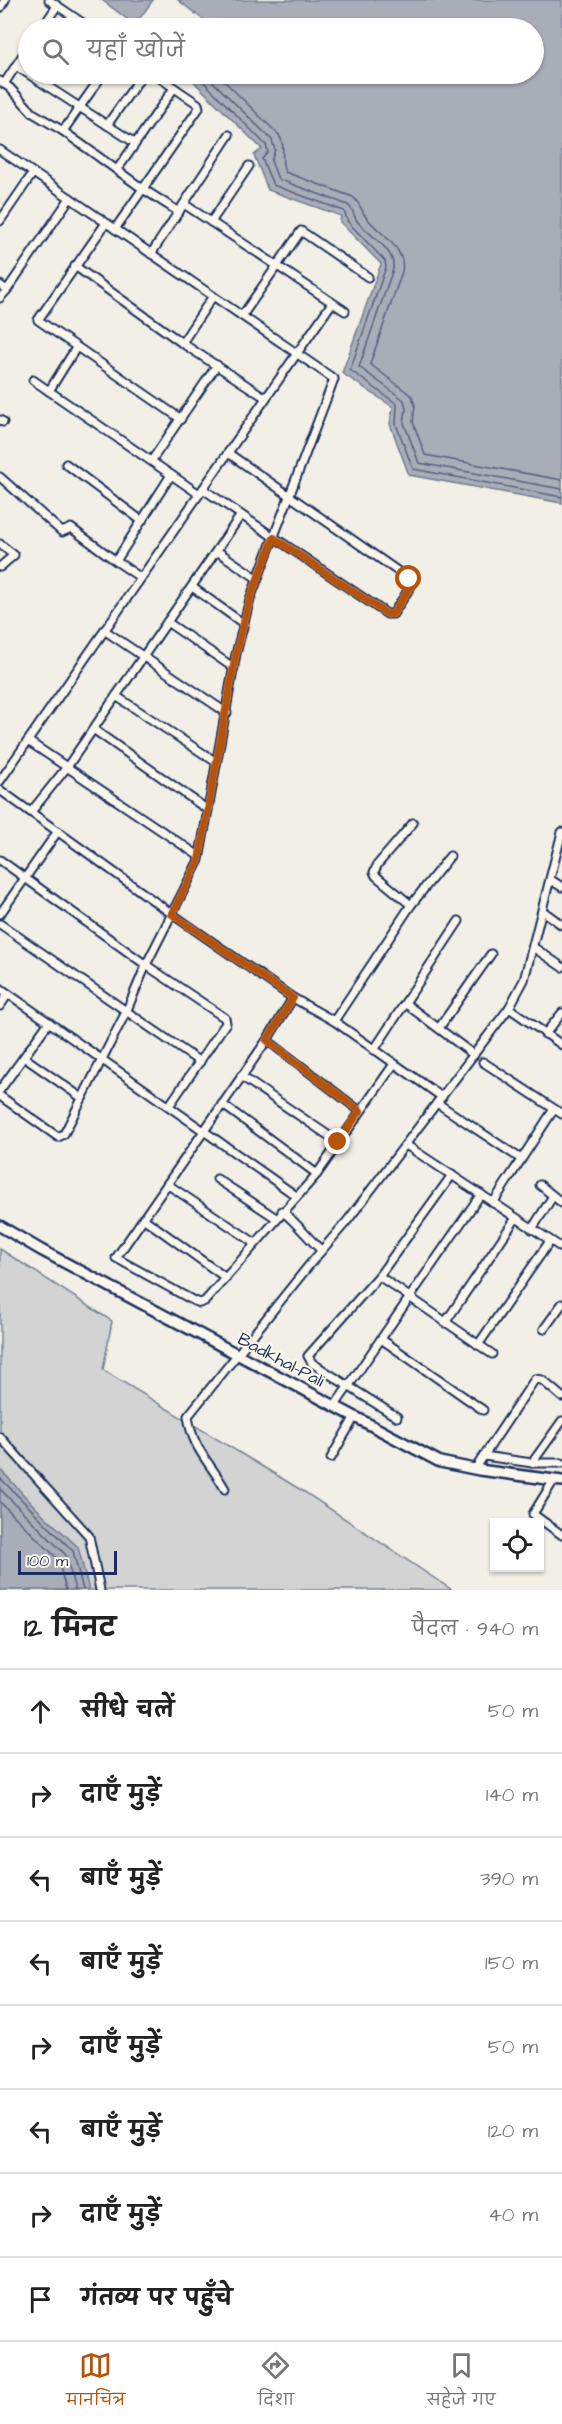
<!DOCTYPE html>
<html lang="hi">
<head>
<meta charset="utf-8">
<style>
	body { margin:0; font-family:"Architects Daughter","Playpen Sans Deva",sans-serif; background:#f6f6f6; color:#222 }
	.controls { position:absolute; right:18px; bottom:18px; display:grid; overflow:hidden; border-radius:0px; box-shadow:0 2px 4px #0004 }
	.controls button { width:54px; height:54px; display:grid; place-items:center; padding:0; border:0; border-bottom:2px solid #e0e0e0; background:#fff; color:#222; font:30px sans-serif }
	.scale { position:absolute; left:18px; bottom:15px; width:99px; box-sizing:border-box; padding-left:6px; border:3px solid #1b2f5e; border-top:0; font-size:16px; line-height:21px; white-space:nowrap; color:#1b2f5e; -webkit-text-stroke:4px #fbf7ec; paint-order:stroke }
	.stop { position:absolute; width:18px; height:18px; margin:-14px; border:4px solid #b45309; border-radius:50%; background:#fff }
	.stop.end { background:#b45309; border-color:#fff; box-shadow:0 2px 6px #0008 }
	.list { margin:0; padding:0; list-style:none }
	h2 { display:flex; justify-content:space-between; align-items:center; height:78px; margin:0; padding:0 24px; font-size:26px }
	h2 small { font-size:20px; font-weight:400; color:#767676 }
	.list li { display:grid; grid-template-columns:39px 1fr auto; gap:18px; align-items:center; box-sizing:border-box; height:84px; padding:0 24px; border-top:2px solid #e0e0e0 }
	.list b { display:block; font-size:22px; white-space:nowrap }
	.list em { font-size:20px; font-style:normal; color:#767676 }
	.icon { flex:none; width:33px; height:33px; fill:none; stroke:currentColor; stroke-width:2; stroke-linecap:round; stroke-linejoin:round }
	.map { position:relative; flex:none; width:562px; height:1590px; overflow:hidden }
	.search { position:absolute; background:#fff; box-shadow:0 2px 4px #0004; left:18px; right:18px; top:18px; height:66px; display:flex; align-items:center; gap:15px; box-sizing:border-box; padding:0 21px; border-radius:33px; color:#767676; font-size:22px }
	.sheet { height:750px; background:#fff }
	nav { display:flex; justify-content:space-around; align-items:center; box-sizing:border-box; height:84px; border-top:2px solid #e0e0e0; background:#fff; font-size:16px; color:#767676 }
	nav a { display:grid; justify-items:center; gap:3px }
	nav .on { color:#b45309 }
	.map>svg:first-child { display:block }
</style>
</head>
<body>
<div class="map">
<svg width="562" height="1590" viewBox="0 0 562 1590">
	<rect width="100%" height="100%" fill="#f2efe6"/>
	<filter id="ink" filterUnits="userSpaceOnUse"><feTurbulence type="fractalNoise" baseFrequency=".0167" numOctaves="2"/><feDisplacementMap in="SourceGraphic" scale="12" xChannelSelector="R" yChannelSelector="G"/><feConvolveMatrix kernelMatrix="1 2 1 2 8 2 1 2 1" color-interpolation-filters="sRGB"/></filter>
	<g filter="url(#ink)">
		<path fill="#d2d3d2" stroke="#768198" stroke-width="1.5" d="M0,1249L112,1321L103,1370L306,1493L452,1590H0Z"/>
		<g fill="#a9adb7" stroke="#707b93" stroke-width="1.5">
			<path d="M102,0H153L135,25Z"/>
			<path d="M178,0H562V503L409,475L390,424L393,407L342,373L381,264L340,222L341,216L268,190L254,155L262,149L197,85L188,74H534V28H214Z"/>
			<path d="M0,1469L35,1507L78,1547L89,1590H0Z"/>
		</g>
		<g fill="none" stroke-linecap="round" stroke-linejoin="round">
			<g stroke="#546182" stroke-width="1.5">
				<path d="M196,74L266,145L268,152L262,159L273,185L344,211L348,222L385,261L386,267L350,370L397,404L396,424L413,469L562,497"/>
				<path d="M205,74L272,140L275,150L271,161L278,179L348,205C354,210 353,215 357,221C368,235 396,249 393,269L359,367L404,400L406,409L404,423L419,463L562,489"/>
				<path d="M217,74L279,135C287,148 279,159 285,172L353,197C360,203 361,210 366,217C379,234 407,247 402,272L370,364L412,396L415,406L413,422L425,455L562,480"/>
				<path d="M0,1478L73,1551L83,1590"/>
				<path d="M0,1489L66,1555L75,1590"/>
				<path d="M0,1502L58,1559L66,1590"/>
			</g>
			<defs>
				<g id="minor">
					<path d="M49,0L90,28"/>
					<path d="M0,8L5,0"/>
					<path d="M42,28L57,6"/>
					<path d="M16,66L135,143"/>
					<path d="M88,74L98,80"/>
					<path d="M0,81L10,88L33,113L63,131L143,189L179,212"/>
					<path d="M4,84L28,47"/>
					<path d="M107,125L143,74"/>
					<path d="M63,131L103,74"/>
					<path d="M0,150L334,379L250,599L236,654L199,860L146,965L127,1010L64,1134L58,1137L0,1096"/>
					<path d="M117,170L174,88"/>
					<path d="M184,204L345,311"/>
					<path d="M0,221L33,173"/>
					<path d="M211,222L249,166"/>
					<path d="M106,223L38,320L181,419"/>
					<path d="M115,229L199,108L198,104L154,74"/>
					<path d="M151,254L229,135"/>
					<path d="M75,266L182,343L266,398"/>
					<path d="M0,285L7,290"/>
					<path d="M0,298L7,290L70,198"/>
					<path d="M242,316L301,231L368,277"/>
					<path d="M182,343L213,296"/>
					<path d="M33,380L199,494"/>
					<path d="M49,391L76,348"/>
					<path d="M0,420L3,422"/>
					<path d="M152,460L217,365"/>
					<path d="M66,464L142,521"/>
					<path d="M0,477L62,532L71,528L116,561"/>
					<path d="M203,489L387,614H393L411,586L409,579L228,453"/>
					<path d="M0,544L14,555L0,567"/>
					<path d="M217,551L258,579"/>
					<path d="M141,578L116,561L171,475"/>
					<path d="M192,587L244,624"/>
					<path d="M167,622L234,668"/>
					<path d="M104,630L227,713"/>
					<path d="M116,696L216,762"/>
					<path d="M93,729L208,810"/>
					<path d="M28,741L199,856"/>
					<path d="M0,781L332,303"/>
					<path d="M0,790L172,914L293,998L334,1021L442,1097"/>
					<path d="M31,812L67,767L241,515"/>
					<path d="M0,860L146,965L225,1018L226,1023L169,1106"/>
					<path d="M551,880L562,887"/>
					<path d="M411,905L376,876L374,872L378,864L413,823"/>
					<path d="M543,911L562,925"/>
					<path d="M0,914L58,831"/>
					<path d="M0,924L200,1062"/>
					<path d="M533,947L562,967"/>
					<path d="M0,988L295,1195"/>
					<path d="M293,998L267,1040L116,1258L194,1301L200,1303L205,1301L317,1174L394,1064"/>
					<path d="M406,1004L474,1055"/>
					<path d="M0,1006L8,994"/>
					<path d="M509,1008L562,1045"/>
					<path d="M334,1021L411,905L450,856"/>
					<path d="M439,1028L491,954"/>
					<path d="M545,1034L562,1013"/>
					<path d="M267,1040L360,1111"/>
					<path d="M374,1050L459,921"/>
					<path d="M25,1058L82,1098"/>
					<path d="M483,1062L562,1114"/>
					<path d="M241,1076L338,1142"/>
					<path d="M0,1090L49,1022"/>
					<path d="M437,1103L521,1159"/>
					<path d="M222,1104L317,1174"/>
					<path d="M406,1145L562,1248"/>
					<path d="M217,1179L276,1218"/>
					<path d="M167,1184L255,1243"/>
					<path d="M540,1185L562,1203"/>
					<path d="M493,1203L554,1109"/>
					<path d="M282,1211C297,1223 307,1237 321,1250"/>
					<path d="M143,1218L226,1278"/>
					<path d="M532,1229L553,1196"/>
					<path d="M379,1276L492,1354"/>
					<path d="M445,1323L516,1218"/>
					<path d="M544,1329L562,1304"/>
					<path d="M381,1339L483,1410"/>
					<path d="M478,1345L550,1241"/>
					<path d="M334,1407L481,1194"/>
					<path d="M397,1417L312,1363L308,1356L379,1276L452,1175"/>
					<path d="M0,1437L89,1536L100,1590"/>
					<path d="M484,1456L532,1463L562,1421"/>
					<path d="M331,1458L354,1418"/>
					<path d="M532,1463H562"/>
					<path d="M475,1469L535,1379L542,1380L562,1397"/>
					<path d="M554,1480L533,1514L562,1535"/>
					<path d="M225,1489C209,1460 193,1451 188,1416L310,1264L348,1220L509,1008L524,980L562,832"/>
				</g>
				<path id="tertiary" d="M0,1226L41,1250L440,1462L479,1470L562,1481"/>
			</defs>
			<use href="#minor" stroke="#1b2f5e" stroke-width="11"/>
			<use href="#tertiary" stroke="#1b2f5e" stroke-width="14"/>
			<use href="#minor" stroke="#fbf7ec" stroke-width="7"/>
			<use href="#tertiary" stroke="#fbf7ec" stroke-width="9"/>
		</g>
	</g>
	<g fill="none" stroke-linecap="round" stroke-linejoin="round" filter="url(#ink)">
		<path stroke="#b45309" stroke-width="8" d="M338,1142L360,1111L267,1040L293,998L172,914L199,860L236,654L250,599L274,538L387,614H393L411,586L409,579"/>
	</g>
	<g text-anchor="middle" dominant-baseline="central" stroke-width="4.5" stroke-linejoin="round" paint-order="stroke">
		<g font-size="18" fill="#1b2f5e" stroke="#fbf7ec">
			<text transform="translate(281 1360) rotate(28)">Badkhal-Pali</text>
		</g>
	</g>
</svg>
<div class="controls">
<button><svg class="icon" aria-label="locate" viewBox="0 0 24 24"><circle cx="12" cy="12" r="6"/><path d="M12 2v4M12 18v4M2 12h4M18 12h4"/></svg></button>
</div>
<div class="scale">100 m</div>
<div class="stop" style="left:409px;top:579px"></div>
<div class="stop end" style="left:338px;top:1142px"></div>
<div class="search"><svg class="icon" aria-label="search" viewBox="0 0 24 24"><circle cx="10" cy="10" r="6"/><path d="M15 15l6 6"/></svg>यहाँ खोजें</div>
</div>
<section class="sheet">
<h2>12 मिनट<small>पैदल · 940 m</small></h2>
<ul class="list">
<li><svg class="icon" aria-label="ahead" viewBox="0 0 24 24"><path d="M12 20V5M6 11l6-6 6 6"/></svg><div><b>सीधे चलें</b></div><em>50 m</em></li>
<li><svg class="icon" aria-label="right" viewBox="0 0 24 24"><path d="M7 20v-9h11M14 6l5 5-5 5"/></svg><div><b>दाएँ मुड़ें</b></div><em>140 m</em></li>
<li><svg class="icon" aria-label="left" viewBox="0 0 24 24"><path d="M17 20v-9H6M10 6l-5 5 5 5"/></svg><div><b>बाएँ मुड़ें</b></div><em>390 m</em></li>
<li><svg class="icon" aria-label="left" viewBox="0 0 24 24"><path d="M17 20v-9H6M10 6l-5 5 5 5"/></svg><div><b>बाएँ मुड़ें</b></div><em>150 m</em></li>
<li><svg class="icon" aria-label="right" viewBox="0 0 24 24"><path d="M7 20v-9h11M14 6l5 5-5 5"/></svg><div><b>दाएँ मुड़ें</b></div><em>50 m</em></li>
<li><svg class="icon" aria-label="left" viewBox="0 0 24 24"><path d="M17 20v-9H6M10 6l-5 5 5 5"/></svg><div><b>बाएँ मुड़ें</b></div><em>120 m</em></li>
<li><svg class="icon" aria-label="right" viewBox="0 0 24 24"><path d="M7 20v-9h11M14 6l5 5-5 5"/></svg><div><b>दाएँ मुड़ें</b></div><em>40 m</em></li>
<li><svg class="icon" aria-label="arrive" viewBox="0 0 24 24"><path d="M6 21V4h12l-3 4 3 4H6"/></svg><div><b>गंतव्य पर पहुँचे</b></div></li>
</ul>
</section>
<nav>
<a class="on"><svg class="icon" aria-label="map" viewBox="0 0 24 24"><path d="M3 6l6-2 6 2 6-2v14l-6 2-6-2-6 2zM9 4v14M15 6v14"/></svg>मानचित्र</a>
<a><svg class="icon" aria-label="directions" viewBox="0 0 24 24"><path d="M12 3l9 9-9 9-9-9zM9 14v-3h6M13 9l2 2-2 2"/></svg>दिशा</a>
<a><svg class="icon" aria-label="saved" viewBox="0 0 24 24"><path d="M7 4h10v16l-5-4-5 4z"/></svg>सहेजे गए</a>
</nav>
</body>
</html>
